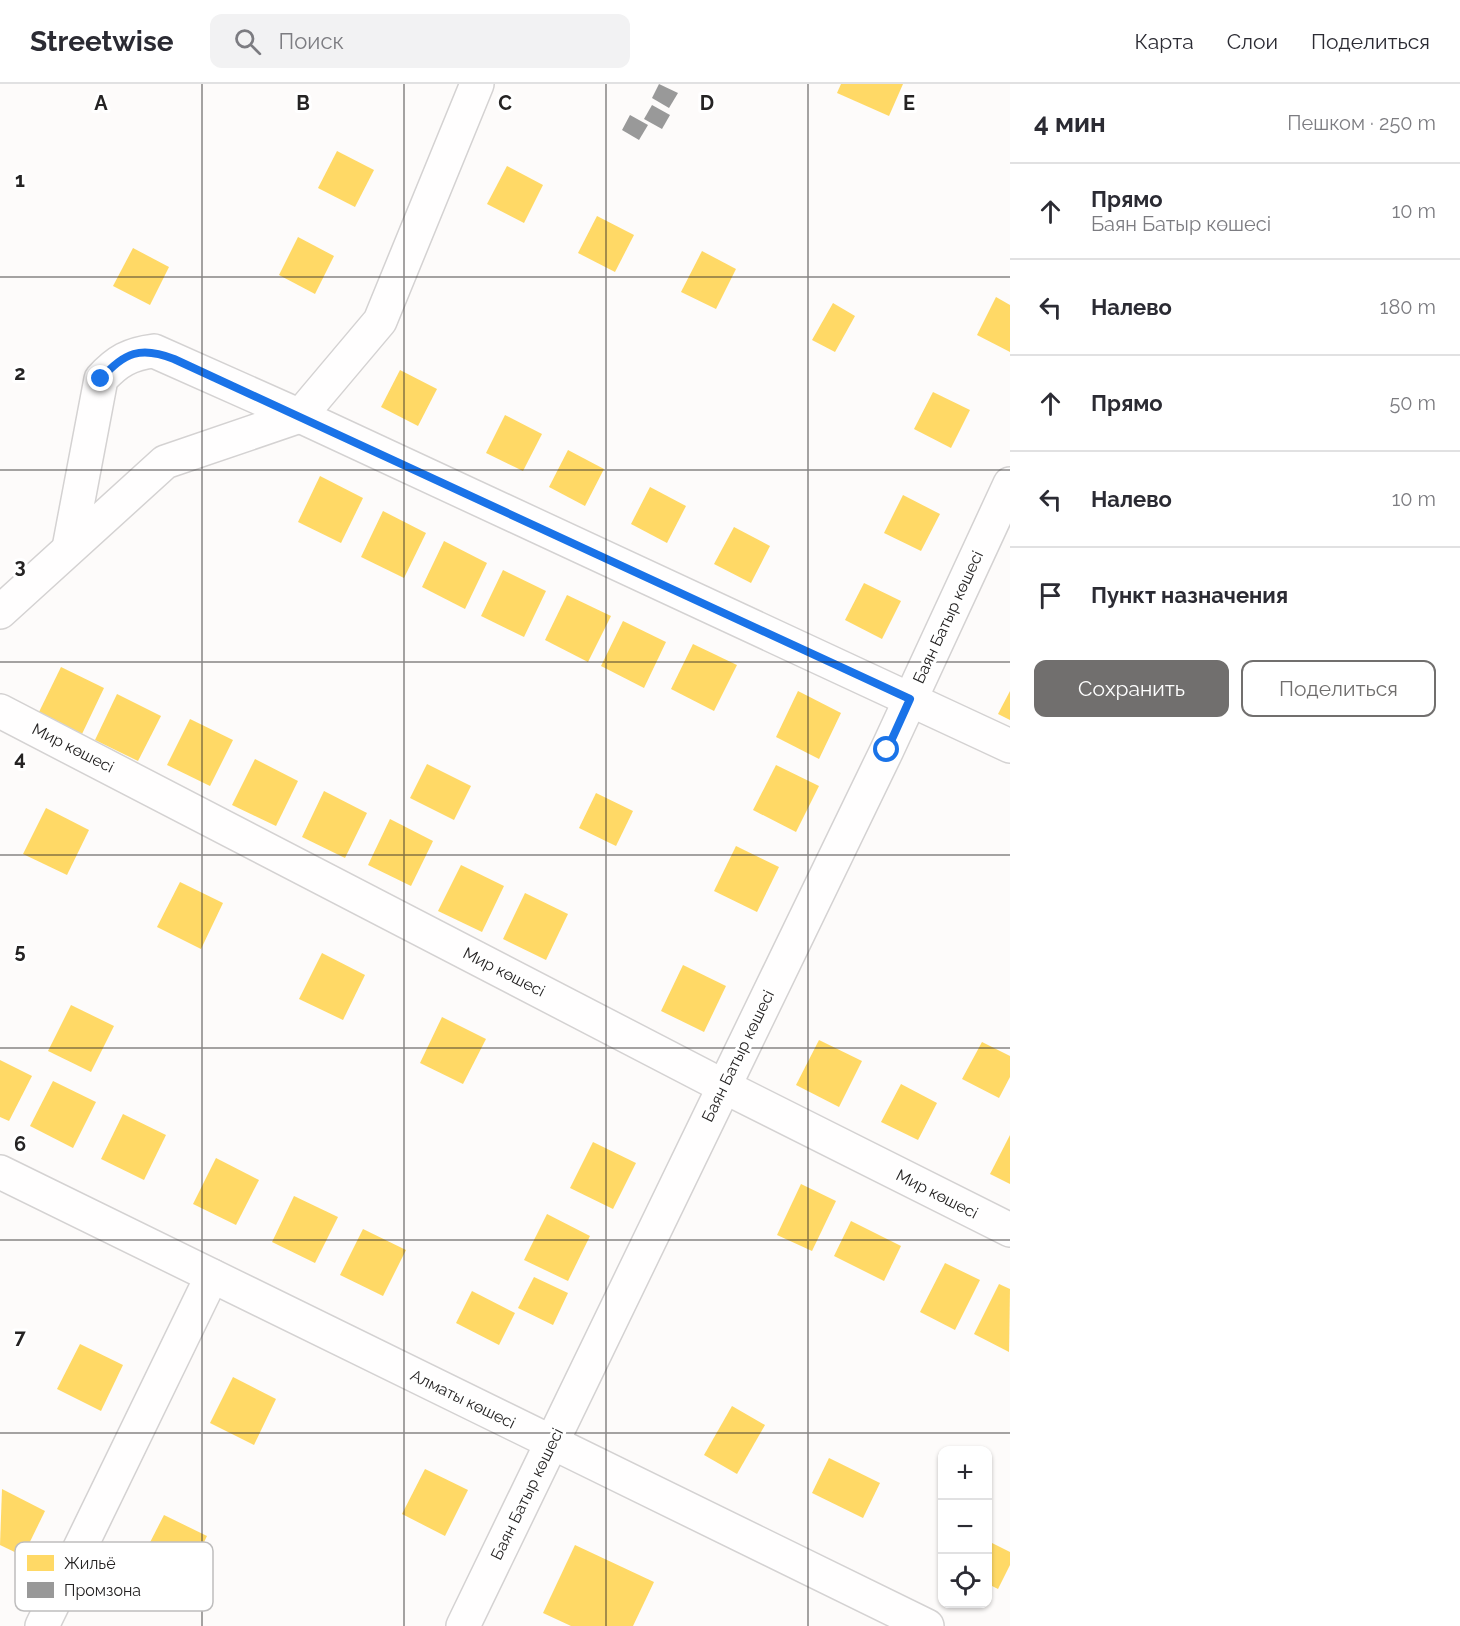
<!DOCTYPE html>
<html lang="ru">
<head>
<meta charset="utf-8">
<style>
	body { margin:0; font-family:Raleway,sans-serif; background:#f2f2f3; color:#2b2b33 }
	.controls { position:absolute; right:18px; bottom:18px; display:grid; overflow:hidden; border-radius:12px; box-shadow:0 2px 4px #0004 }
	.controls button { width:54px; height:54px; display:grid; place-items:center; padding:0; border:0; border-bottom:2px solid #e1e1e2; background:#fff; color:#2b2b33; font:30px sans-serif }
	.stop { position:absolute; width:18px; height:18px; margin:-14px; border:4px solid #1a73e8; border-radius:50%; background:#fff }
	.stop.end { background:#1a73e8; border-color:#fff; box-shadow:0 2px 6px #0008 }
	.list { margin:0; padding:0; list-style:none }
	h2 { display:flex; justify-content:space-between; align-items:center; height:78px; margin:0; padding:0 24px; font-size:26px }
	h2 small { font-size:20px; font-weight:400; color:#7c7c81 }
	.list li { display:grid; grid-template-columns:39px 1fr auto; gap:18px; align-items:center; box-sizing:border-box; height:96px; padding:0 24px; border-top:2px solid #e1e1e2 }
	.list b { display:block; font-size:22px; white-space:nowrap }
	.list p { margin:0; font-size:20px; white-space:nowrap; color:#7c7c81 }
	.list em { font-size:20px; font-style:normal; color:#7c7c81 }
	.actions { display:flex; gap:12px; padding:18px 24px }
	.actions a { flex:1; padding:14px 0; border:2px solid #716f6e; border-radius:12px; text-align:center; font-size:21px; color:#716f6e }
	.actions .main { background:#716f6e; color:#fff }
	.icon { flex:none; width:33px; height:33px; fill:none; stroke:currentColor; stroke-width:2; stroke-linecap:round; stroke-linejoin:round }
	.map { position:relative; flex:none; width:1010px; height:1542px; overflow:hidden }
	header { display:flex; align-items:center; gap:36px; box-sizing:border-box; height:84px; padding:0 30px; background:#fff; border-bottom:2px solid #e1e1e2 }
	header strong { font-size:28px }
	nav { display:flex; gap:33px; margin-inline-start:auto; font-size:21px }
	.search { width:420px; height:54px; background:#f2f2f3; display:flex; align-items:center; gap:15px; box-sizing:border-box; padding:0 21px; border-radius:12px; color:#7c7c81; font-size:22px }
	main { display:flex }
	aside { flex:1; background:#fff }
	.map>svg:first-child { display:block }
</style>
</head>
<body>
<header>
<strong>Streetwise</strong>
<div class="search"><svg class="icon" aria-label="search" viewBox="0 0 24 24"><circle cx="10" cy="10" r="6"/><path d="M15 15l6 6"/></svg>Поиск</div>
<nav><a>Карта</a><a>Слои</a><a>Поделиться</a></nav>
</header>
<main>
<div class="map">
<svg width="1010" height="1542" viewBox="0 0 1010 1542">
	<rect width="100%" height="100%" fill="#fdfbfa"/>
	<g fill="#ffd966">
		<path d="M841,0H903L889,32L837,9Z"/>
		<path d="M337,67L374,86L355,123L318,104Z"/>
		<path d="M507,82L543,101L524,139L487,120Z"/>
		<path d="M597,132L634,151L615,188L578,169Z"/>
		<path d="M298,153L334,172L315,210L279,191Z"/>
		<path d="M133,164L169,183L150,221L113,202Z"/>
		<path d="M702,167L736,185L716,225L681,208Z"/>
		<path d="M996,213L1010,221V268L977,251Z"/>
		<path d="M833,219L855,232L835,268L812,256Z"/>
		<path d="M400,286L437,305L418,342L381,323Z"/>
		<path d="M933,308L970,326L951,364L914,345Z"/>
		<path d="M505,331L542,350L523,387L486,369Z"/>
		<path d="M568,366L604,385L585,422L549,403Z"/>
		<path d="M320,392L363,414L341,459L298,438Z"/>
		<path d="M650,403L686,422L667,459L631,440Z"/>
		<path d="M903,411L940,430L921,467L884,449Z"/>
		<path d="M383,427L426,449L404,494L361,473Z"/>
		<path d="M734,443L770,462L751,499L714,480Z"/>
		<path d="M444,457L487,479L465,525L422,503Z"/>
		<path d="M503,486L546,507L524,553L481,532Z"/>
		<path d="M864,499L901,517L882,555L845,536Z"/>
		<path d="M567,511L611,532L588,578L545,556Z"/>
		<path d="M623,537L666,558L644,604L601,582Z"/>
		<path d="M693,560L737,581L714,627L671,605Z"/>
		<path d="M61,583L104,604L82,650L39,628Z"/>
		<path d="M798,607L841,629L819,675L776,653Z"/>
		<path d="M1010,607V636L998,630Z"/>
		<path d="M117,610L161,632L138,677L95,656Z"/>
		<path d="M190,635L233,656L210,702L167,681Z"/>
		<path d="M255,675L298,697L276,742L232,721Z"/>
		<path d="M427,680L471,702L454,736L410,714Z"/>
		<path d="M776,681L819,702L796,748L753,726Z"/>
		<path d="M324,707L367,729L345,774L302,753Z"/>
		<path d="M596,709L633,727L616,762L579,744Z"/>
		<path d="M46,724L89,746L67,791L23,770Z"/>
		<path d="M390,735L433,757L411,802L368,781Z"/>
		<path d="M736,762L779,783L757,828L714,807Z"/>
		<path d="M461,781L504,802L482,848L438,827Z"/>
		<path d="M180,798L223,819L201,865L157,843Z"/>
		<path d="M525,809L568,830L546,876L503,855Z"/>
		<path d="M322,869L365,891L343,936L299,915Z"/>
		<path d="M683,881L726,902L704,948L661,927Z"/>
		<path d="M71,921L114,942L91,988L48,967Z"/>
		<path d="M442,933L486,955L463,1000L420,979Z"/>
		<path d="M819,956L862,977L839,1023L796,1001Z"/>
		<path d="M982,958L1010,972V993L999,1014L962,995Z"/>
		<path d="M0,976L32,992L9,1037L0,1033Z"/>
		<path d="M53,997L96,1018L73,1064L30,1042Z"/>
		<path d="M901,1000L937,1019L918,1056L881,1038Z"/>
		<path d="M123,1030L166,1051L144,1096L101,1075Z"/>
		<path d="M1010,1051V1100L990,1090Z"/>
		<path d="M593,1058L636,1079L613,1125L570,1104Z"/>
		<path d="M216,1074L259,1096L236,1141L193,1120Z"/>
		<path d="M801,1100L836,1117L812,1167L777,1151Z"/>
		<path d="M294,1112L338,1133L315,1179L272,1158Z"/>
		<path d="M547,1130L590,1152L568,1197L524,1176Z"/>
		<path d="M851,1137L901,1162L884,1197L834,1172Z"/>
		<path d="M363,1145L406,1166L383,1212L340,1191Z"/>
		<path d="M945,1179L980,1196L955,1246L920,1228Z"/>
		<path d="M534,1193L568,1209L553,1241L518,1224Z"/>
		<path d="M999,1200L1010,1205L1009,1268L974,1250Z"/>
		<path d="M472,1207L515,1229L499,1261L456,1239Z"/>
		<path d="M80,1260L123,1281L101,1327L57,1305Z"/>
		<path d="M233,1293L276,1315L254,1361L210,1339Z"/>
		<path d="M732,1322L765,1341L737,1390L704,1371Z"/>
		<path d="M829,1374L880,1399L863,1434L812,1409Z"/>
		<path d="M425,1385L468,1406L445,1452L402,1430Z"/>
		<path d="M2,1405L45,1427L23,1472L0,1461Z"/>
		<path d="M164,1431L207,1452L185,1497L141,1476Z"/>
		<path d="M988,1457L1010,1468V1481L998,1505L988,1500Z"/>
		<path d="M575,1461L654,1498L633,1542H571L543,1529Z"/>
	</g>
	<g fill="#999">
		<path d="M659,0L678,9L669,24L652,14Z"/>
		<path d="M652,21L670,31L662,45L644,35Z"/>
		<path d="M630,31L648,41L639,56L622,46Z"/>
	</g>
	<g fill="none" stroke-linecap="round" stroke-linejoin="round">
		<defs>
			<g id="minor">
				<path d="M69,464L101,295C117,277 130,270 154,267L300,332L1010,662"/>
				<path d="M0,528L165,378L300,332L380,237L477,0"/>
				<path d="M0,627L723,1002L1010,1146"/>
				<path d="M0,1088L927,1542"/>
				<path d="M42,1542L212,1192"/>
				<path d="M463,1542L887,666L1010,400"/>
			</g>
		</defs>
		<use href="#minor" stroke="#d4d2d2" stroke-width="36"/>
		<use href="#minor" stroke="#fffefe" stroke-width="33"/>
	</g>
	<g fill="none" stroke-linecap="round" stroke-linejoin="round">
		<path stroke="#1a73e8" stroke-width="8" d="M101,295C124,268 141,262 174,275L910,615L887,666"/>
	</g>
	<path fill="none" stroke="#252323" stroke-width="1.5" stroke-opacity="0.55" d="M202,0V1542M404,0V1542M606,0V1542M808,0V1542M0,193H1010M0,386H1010M0,578H1010M0,771H1010M0,964H1010M0,1156H1010M0,1349H1010"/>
	<g text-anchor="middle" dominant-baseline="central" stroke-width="6" stroke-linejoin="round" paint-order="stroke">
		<g font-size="16" fill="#252323" stroke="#fff">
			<text transform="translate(948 533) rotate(-65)">Баян Батыр көшесі</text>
			<text transform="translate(73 664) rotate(27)">Мир көшесі</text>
			<text transform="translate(504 888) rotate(27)">Мир көшесі</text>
			<text transform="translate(738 972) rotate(-64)">Баян Батыр көшесі</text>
			<text transform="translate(937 1110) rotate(27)">Мир көшесі</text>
			<text transform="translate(463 1315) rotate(26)">Алматы көшесі</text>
			<text transform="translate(527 1410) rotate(-64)">Баян Батыр көшесі</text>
		</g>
	</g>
	<rect x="15" y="1458" width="198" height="69" rx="9" fill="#fff" stroke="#bebdbd" stroke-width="1.5"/>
	<rect x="27" y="1471" width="27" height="16" fill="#ffd966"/>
	<rect x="27" y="1498" width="27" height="16" fill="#999"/>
	<g font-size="16" fill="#252323">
		<text x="64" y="1485">Жильё</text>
		<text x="64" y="1512">Промзона</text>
	</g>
	<g font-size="20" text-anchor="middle" font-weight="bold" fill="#252323" stroke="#fff" stroke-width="6" stroke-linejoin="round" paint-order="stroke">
		<text x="101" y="26">A</text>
		<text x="303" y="26">B</text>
		<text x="505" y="26">C</text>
		<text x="707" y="26">D</text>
		<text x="909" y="26">E</text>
		<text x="20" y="103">1</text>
		<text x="20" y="296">2</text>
		<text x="20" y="489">3</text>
		<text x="20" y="681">4</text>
		<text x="20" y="874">5</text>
		<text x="20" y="1067">6</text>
		<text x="20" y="1260">7</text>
	</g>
</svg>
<div class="controls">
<button>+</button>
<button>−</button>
<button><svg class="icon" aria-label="locate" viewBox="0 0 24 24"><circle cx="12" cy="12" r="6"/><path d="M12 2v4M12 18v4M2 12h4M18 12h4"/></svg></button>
</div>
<div class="stop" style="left:887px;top:666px"></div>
<div class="stop end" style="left:101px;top:295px"></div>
</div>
<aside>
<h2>4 мин<small>Пешком · 250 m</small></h2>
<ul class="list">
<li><svg class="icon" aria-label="ahead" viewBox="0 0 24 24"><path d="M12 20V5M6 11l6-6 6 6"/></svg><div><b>Прямо</b><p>Баян Батыр көшесі</p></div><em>10 m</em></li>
<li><svg class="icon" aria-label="left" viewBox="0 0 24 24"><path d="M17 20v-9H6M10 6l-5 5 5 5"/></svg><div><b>Налево</b></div><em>180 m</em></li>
<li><svg class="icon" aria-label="ahead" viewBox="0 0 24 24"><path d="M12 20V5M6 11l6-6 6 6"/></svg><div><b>Прямо</b></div><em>50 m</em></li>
<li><svg class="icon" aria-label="left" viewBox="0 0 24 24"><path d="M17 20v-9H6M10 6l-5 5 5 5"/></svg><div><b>Налево</b></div><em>10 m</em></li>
<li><svg class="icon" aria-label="arrive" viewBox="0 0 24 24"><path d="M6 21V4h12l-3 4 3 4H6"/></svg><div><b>Пункт назначения</b></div></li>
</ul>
<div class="actions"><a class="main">Сохранить</a><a>Поделиться</a></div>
</aside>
</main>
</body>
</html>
